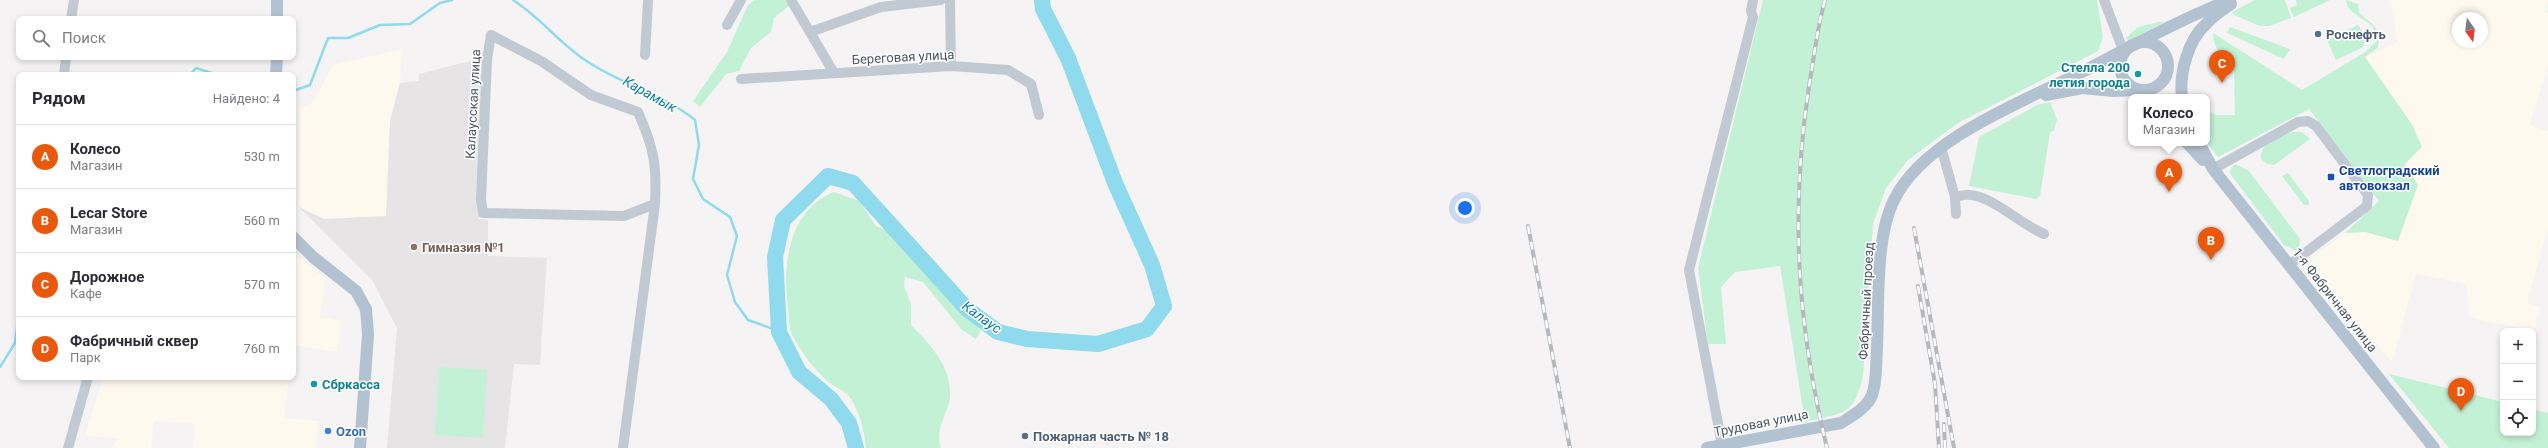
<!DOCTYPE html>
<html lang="ru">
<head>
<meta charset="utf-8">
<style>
	body { margin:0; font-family:Roboto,sans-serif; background:#f2f2f3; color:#2b2b33 }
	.controls { position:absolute; right:12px; bottom:12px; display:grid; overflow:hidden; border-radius:8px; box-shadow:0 2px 6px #0003 }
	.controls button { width:36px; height:36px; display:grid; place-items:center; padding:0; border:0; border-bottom:1px solid #e1e1e2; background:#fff; color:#2b2b33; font:20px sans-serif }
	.compass { position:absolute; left:2452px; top:12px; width:36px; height:36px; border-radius:50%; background:#fff; box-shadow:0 2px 6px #0003; rotate:166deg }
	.you { position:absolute; left:1465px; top:208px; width:14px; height:14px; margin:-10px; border:3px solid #fff; border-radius:50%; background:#1a73e8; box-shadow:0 0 0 6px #1a73e833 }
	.badge { display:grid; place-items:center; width:26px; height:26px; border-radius:50%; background:#ea580c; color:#fff; font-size:13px; font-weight:700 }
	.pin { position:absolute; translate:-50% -33px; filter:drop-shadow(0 1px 2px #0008) }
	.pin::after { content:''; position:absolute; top:21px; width:14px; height:12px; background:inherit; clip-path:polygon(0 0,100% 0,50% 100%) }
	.popup { position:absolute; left:2128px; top:94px; width:82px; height:52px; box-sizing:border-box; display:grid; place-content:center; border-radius:8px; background:#fff; filter:drop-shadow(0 1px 3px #0005); font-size:13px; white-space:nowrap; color:#7c7c81 }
	.popup b { font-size:15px; color:#2b2b33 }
	.popup::after { content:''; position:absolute; left:50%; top:100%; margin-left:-8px; border:8px solid transparent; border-top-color:#fff }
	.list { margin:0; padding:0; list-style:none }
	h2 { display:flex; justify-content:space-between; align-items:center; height:52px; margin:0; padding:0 16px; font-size:17px }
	h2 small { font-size:13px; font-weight:400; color:#7c7c81 }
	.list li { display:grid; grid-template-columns:26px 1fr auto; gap:12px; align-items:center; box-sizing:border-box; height:64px; padding:0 16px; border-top:1px solid #e1e1e2 }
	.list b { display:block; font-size:15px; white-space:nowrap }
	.list p { margin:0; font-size:13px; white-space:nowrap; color:#7c7c81 }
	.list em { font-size:13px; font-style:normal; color:#7c7c81 }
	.icon { flex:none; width:22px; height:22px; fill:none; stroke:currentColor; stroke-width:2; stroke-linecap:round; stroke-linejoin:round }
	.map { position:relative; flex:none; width:2548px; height:448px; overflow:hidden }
	.search { position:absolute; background:#fff; box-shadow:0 2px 6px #0003; left:16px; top:16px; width:280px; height:44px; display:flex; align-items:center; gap:10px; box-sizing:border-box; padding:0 14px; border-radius:8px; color:#7c7c81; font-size:15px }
	.panel { position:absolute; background:#fff; box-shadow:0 2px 6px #0003; left:16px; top:72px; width:280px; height:308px; border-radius:8px }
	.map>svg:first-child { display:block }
</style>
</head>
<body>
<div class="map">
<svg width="2548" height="448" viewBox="0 0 2548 448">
	<rect width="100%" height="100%" fill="#f5f3f3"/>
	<g fill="#fdf9ef" fill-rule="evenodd">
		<path d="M2390,0H2548L2545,12L2548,13V64L2530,125L2548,131V228L2527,303L2540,307L2534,331L2471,318L2466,284L2416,274L2392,362L2360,328L2309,260L2345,233L2365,232L2398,241L2404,221L2405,165L2413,126L2365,57L2398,42ZM2458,18H2482V42H2458Z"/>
		<path d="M402,49L400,83L390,121L386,216L324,219L299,207L300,109L313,102L333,65Z"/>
		<path d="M293,253L325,278L320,317L341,321L337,352L293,345Z"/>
		<path d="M99,377H289L284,418L319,421L316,448H193L194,423L154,421L151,448H111L118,439L85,435L103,379Z"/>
	</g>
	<path fill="#e6e4e5" d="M482,58L477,198L479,219L488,220V256L547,258L540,365L514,364L505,448H387L397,328L372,280L299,207L324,219L386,216L390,121L400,83L419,81V74Z"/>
	<g fill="#c3f1d5">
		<path d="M755,0H796L774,18L771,32L751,48L739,71L726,74L700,107L693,101L727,52L748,5Z"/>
		<path d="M1763,0H2097L2103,37L2098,51L1958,123L1908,160L1886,188L1873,224L1863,376C1853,417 1844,412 1805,422L1780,266L1735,272L1721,287L1726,344H1708L1698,268Z"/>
		<path d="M2255,0H2285L2291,18L2269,26H2260L2234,15L2232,12Z"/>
		<path d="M2296,0H2330L2294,17L2290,8L2297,5Z"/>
		<path d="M2346,0L2358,4L2359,13C2372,24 2382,28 2378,47L2365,57L2413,126L2422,147L2405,164L2418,185L2398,241L2365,232L2345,233L2379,201L2309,109L2218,157L2207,143V111L2217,115H2235L2234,64C2222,55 2213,49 2213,33L2302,90L2364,53L2376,42C2379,17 2348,20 2346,0Z"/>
		<path d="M2159,22H2164L2128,41L2126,38L2138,27Z"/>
		<path d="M2358,25L2366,36L2363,47L2336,60L2327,40Z"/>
		<path d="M2230,27L2290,49L2284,59L2227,33Z"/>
		<path d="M2050,102L2057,119L2054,131L2050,132L2040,196L2036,199L1969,186L1979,137L2037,105Z"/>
		<path d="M2292,132H2302L2310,139L2274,165L2267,164L2261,159C2260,142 2278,137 2292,132Z"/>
		<path d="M2235,164L2249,171L2300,239L2299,248L2296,251L2284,245L2229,172Z"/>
		<path d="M2288,173L2309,201V205H2304L2282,176Z"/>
		<path d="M834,192L859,201L876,226L886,230L981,331L976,339L962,330L923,282L905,277L904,286L911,304V325C929,343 949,364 950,391C952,410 933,427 941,448H866C864,430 860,412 849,396C845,390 835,388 830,383C814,370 802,353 792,335C789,328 789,316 788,308C782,265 789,209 834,192Z"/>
		<path d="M439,367L487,370L483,438L435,435Z"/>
		<path d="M2389,374L2503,402V433H2533V409L2548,413V448H2449Z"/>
	</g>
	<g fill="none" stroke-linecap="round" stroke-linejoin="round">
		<g stroke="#90daee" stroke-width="2.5">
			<path d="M513,0C541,18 561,45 588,62C623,85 663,94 695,120L699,145L693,179L703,199L730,217L737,236L727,275L735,302L748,320L779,331"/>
			<path d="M190,75L196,68L218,75"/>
			<path d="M293,91L310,85L328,38H348L380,25L410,24L440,3L452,0"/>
			<path d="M0,367L15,343L19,313"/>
		</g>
		<path stroke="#90daee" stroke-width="16" d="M856,448L849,423L831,399L799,372L779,332L775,257L783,220L828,176L853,183L967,309L998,332L1027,339L1098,344L1147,329L1164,306L1152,265L1115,183L1068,58L1043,9L1042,0"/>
		<g stroke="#c1cad2" stroke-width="10">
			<path d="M791,0L834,73"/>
			<path d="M950,0L951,66"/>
			<path d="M2104,0L2123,50"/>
			<path d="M71,19L74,0"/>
			<path d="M727,25L741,0"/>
			<path d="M810,32L881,7L941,0"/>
			<path d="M645,55L648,0"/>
			<path d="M64,75L66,57"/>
			<path d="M741,79L951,66L1008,70L1031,84L1039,115"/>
			<path d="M1941,147L1955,197L1956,214"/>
			<path d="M2213,169L2298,122L2308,121L2316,126L2368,195L2367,206L2289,265"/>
			<path d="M1955,197C1960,196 1966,194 1970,195C1992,196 2022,225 2044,234"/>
			<path d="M1722,445L1689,270L1753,17L1751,11L1753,0"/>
			<path d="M68,448L88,377"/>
			<path d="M623,448L655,204C657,165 654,148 638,112L591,95L541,61L491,35L487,59L481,200L483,213L624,216L655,204"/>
		</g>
		<g stroke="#b3c2d1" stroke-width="12">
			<path d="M277,19V0"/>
			<circle cx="2144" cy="66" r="24"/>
			<path d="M276,75L277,57"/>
			<path d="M2046,95L2082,88L2113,91L2138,90"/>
			<path d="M2182,97C2179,74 2188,40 2206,24C2213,16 2222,10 2231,4"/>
			<path d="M2187,143L2203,160"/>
			<path d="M2199,143L2213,169L2434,448"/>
			<path d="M293,237L313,257L356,291L366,309L368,334L360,448"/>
			<path d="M1707,448L1841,423C1852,416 1867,408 1872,395C1877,382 1876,362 1877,348C1879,305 1875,238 1894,200C1924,138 2025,101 2084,71C2132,46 2179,20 2230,0"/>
		</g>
		<defs>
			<g id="rail">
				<path d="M1825,0C1817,28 1814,58 1809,86C1790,212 1797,325 1827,448"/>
				<path d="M1528,226L1570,448"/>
				<path d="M1914,228L1954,448"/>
				<path d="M1918,286L1935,384L1939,448"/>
				<path d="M1944,424L1945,448"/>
			</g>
		</defs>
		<use href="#rail" stroke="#b5b8bd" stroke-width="4"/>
		<use href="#rail" stroke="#fff" stroke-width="2.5" stroke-dasharray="8" stroke-linecap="butt"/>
	</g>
	<g fill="#5c6f8a" stroke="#fff" stroke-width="1.5">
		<circle cx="2318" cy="34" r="4"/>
		<circle cx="1025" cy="436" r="4"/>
	</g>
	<g fill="#0f9aa8" stroke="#fff" stroke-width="1.5">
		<circle cx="2138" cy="74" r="4"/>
		<circle cx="314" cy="384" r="4"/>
	</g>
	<rect fill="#1a4fb4" stroke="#fff" stroke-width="1.5" x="2327" y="173" width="8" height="8" rx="2"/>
	<circle fill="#8d6e63" stroke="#fff" stroke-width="1.5" cx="414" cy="247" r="4"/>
	<circle fill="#3f7fe0" stroke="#fff" stroke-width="1.5" cx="328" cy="431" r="4"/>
	<g text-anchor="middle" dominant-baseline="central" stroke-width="3" stroke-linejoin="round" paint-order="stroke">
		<g font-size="13" font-weight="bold" fill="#4e5e75" stroke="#fff" text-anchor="start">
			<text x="2326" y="34">Роснефть</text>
			<text x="1033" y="436">Пожарная часть № 18</text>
		</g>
		<g font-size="13" fill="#4a5661" stroke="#fff">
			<text transform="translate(903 57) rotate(-3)">Береговая улица</text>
			<text transform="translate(473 104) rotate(-87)">Калаусская улица</text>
			<text transform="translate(2335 300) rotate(52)">1-я Фабричная улица</text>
			<text transform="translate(1866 301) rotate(-87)">Фабричный проезд</text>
			<text transform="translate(1761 423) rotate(-11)">Трудовая улица</text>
		</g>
		<g font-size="13" font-weight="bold" fill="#0d838f" stroke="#fff" text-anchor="end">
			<text x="2130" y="67">Стелла 200<tspan x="2130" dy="15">летия города</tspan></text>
			<text x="322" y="384" text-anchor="start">Сбркасса</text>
		</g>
		<g font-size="13" font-weight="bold" fill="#164399" stroke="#fff" text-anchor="start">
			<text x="2339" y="170">Светлоградский<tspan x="2339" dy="15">автовокзал</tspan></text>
		</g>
		<g font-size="13" font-weight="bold" fill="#785e54" stroke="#fff" text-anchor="start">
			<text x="422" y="247">Гимназия №1</text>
		</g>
		<g font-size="13" font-weight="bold" fill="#366cbe" stroke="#fff" text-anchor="start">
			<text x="336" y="431">Ozon</text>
		</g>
		<g font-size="14" font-style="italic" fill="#0c7c9b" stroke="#fff">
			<text transform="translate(650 94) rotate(29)">Карамык</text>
			<text transform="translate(982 317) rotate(36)">Калаус</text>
		</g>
	</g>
</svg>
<div class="controls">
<button>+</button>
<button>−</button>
<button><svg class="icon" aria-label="locate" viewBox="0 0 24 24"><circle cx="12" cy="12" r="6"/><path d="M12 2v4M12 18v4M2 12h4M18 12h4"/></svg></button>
</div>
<svg class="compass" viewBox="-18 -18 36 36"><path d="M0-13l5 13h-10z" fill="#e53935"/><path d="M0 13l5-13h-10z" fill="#7c7c81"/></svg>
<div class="you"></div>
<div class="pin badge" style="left:2169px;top:192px">A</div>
<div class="popup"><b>Колесо</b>Магазин</div>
<div class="pin badge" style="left:2211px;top:260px">B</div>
<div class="pin badge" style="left:2222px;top:83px">C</div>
<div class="pin badge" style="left:2461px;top:411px">D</div>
<div class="search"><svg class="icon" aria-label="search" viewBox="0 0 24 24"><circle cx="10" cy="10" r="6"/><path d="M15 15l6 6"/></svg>Поиск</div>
<section class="panel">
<h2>Рядом<small>Найдено: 4</small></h2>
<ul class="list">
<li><span class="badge">A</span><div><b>Колесо</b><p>Магазин</p></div><em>530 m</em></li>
<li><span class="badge">B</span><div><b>Lecar Store</b><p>Магазин</p></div><em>560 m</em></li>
<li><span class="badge">C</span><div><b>Дорожное</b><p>Кафе</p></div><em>570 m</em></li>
<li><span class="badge">D</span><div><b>Фабричный сквер</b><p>Парк</p></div><em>760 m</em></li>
</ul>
</section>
</div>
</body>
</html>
